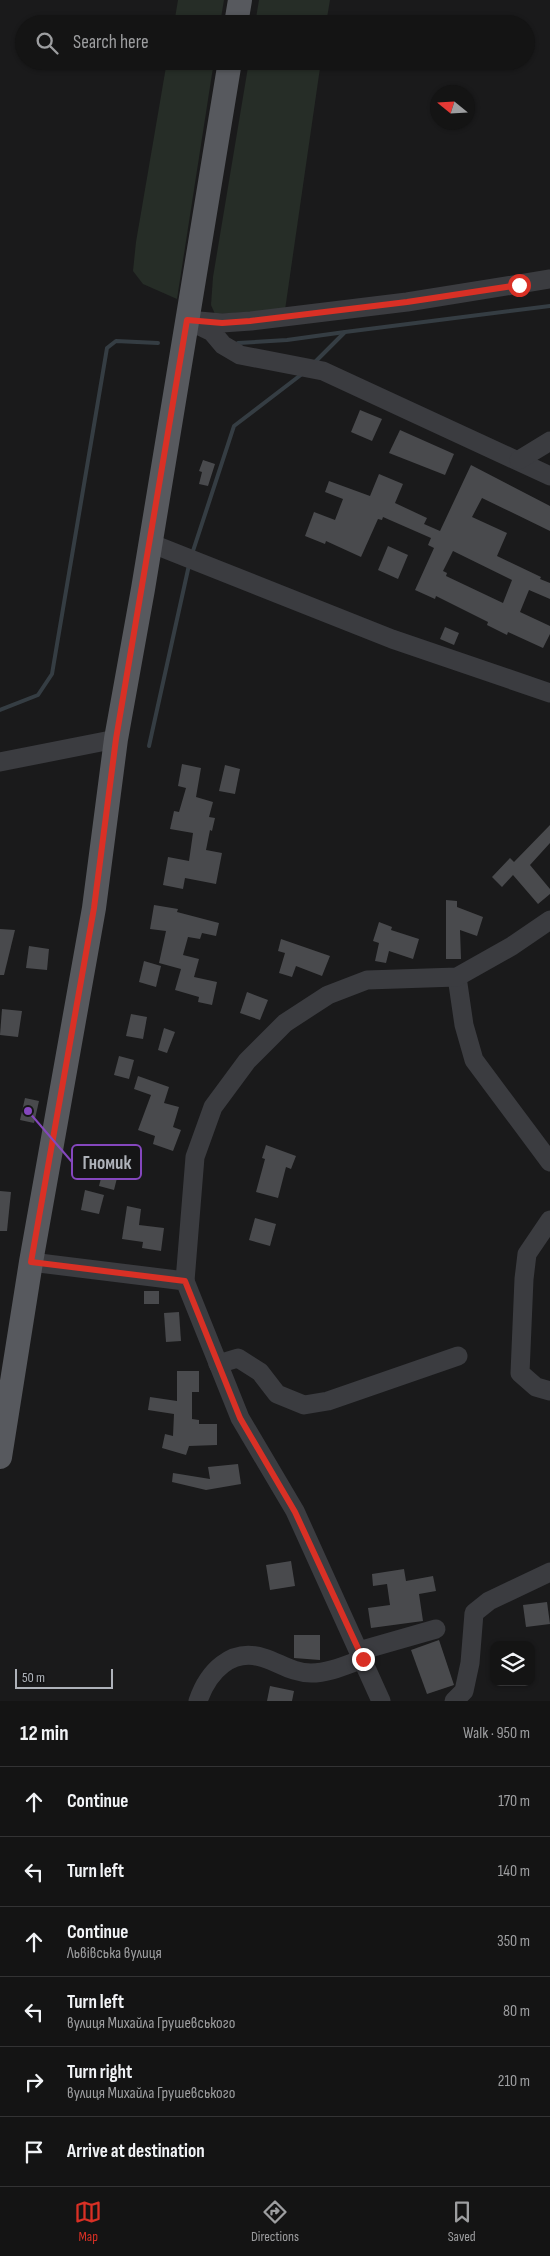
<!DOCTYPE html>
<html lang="en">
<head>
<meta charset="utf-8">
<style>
	body { margin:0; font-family:"Sofia Sans Condensed",sans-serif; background:#1d1d1d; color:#f1f3f6 }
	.controls { position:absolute; right:15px; bottom:15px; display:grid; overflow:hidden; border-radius:10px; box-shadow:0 1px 4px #0004 }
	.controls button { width:45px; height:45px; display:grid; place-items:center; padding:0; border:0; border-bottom:1px solid #333334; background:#141414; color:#f1f3f6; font:25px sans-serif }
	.compass { position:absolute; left:430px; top:85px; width:45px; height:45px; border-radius:50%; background:#141414; box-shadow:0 1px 4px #0004; rotate:288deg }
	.scale { position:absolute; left:15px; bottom:12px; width:98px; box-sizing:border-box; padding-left:5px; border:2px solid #aeb2b9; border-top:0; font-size:14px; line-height:18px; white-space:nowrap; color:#aeb2b9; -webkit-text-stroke:4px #151516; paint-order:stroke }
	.stop { position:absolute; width:15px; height:15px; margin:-11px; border:4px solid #d93025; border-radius:50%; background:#fff }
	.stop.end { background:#d93025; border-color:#fff; box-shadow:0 1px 5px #0008 }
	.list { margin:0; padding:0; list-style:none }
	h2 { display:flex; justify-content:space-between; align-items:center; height:65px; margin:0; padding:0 20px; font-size:21px }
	h2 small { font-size:16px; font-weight:400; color:#9d9ea0 }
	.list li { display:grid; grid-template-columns:32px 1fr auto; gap:15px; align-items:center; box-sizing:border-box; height:70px; padding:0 20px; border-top:1px solid #333334 }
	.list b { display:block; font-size:19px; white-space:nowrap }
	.list p { margin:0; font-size:16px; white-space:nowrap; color:#9d9ea0 }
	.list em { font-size:16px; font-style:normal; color:#9d9ea0 }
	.icon { flex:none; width:28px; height:28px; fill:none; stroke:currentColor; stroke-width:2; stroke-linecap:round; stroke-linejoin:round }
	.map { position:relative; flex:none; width:550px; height:1701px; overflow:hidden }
	.search { position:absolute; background:#141414; box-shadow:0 1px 4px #0004; left:15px; right:15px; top:15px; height:55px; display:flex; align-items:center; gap:12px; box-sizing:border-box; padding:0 18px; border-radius:28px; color:#9d9ea0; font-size:19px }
	.sheet { height:485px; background:#141414 }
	nav { display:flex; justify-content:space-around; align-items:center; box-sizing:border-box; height:70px; border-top:1px solid #333334; background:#141414; font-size:14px; color:#9d9ea0 }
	nav a { display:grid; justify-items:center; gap:2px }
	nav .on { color:#d93025 }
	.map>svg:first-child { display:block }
</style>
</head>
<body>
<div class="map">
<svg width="550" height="1701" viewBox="0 0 550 1701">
	<rect width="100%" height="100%" fill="#1a1a1b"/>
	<g fill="#262d27">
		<path d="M178,0H224L220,24H174Z"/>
		<path d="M259,0H330L326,24H255Z"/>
		<path d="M167,61H214L177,299L143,284L133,271L136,242Z"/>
		<path d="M249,61H321L285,310L215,314L211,305L213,277Z"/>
	</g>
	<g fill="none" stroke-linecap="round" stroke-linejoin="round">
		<g stroke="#353d43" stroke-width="4">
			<path d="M238,343L287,340L345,332"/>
			<path d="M313,364L345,332L550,306"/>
			<path d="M192,554L234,426L302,374"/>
			<path d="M0,710L38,695L52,674L107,348L116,341L158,343"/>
			<path d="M149,746L189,565"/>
		</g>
	</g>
	<g fill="#494a4d" fill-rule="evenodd">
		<path d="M360,410L382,419L372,441L351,432Z"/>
		<path d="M400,430L454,454L445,475L389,453Z"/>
		<path d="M203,460L215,464L208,486L199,484L202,472L199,471Z"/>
		<path d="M471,465L550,506V531L482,498L472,517L507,533L497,556L541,577L540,579L550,583V599L529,590L520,612L550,626V634L543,648L508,632L507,635L487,625L488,622L436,596L435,599L415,590L434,548L428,545L431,538L383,517L382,520L378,519L361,557L326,541L325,544L305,536L314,512L335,520L343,499L325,492L329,481L370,496L379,474L403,484L395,503L427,518L424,524L440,531ZM453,551L512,580L503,603L446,576L447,573L443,571Z"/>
		<path d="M388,546L408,555L398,579L378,570Z"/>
		<path d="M445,627L459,633L454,645L440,639Z"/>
		<path d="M182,764L201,768L196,797L213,802L209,817L215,818L212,831L210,830L206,850L222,853L216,884L185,878L183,889L163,885L168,857L189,861L193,833L170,829L174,811L179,812L186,788L178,786Z"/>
		<path d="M225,765L240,769L235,794L219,791Z"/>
		<path d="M550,825V843L530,865L550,889V894L538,904L513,875L502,887L492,877L510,858L514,862Z"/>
		<path d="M446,900L457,901V907L483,917L477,936L460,930L461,959H446Z"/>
		<path d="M154,905L178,909L177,912L219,923L216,936L202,933L200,939L188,937L183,955L199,959L194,977L217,982L212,1005L198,1002L199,997L175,990L181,969L159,963L166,931L150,929Z"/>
		<path d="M379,922L392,927L391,930L419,939L413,959L389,951L386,963L375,961L379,943L373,941Z"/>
		<path d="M0,929L15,930L4,975H0Z"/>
		<path d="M281,939L330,956L322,976L296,966L292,977L279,973L285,953L278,951Z"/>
		<path d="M29,946L49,949L47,970L26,968Z"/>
		<path d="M144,961L161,966L156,987L139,982Z"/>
		<path d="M247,992L268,1000L260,1020L240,1013Z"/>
		<path d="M2,1009L22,1011L18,1037L0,1035Z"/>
		<path d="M131,1014L147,1017L143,1039L126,1036Z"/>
		<path d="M164,1028L175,1032L167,1053L158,1050Z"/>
		<path d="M119,1056L134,1060L129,1079L114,1075Z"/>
		<path d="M138,1076L169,1087L164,1103L179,1107L173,1127L181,1130L173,1151L153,1144L155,1136L138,1130L151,1095L134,1089Z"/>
		<path d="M25,1098L39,1101L34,1123L20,1120Z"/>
		<path d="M266,1145L296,1156L291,1169L286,1167L278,1198L256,1192L265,1159L262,1158Z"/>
		<path d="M107,1155L122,1158L114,1190L99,1186Z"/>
		<path d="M85,1190L104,1195L99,1214L81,1210Z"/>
		<path d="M0,1191L11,1192L7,1231H0Z"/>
		<path d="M127,1206L141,1209L139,1225L164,1228L161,1251L142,1248L143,1242L122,1239Z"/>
		<path d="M255,1218L276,1224L270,1246L249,1240Z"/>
		<rect x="144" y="1291" width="15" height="13"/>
		<path d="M179,1312L181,1341L166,1342L164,1313Z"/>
		<path d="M177,1371H199V1392H192V1419L199,1420V1424H217V1445L189,1446L186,1455L162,1448L165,1434L173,1436L174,1414L148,1410L150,1397L177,1401Z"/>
		<path d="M238,1464L241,1484L206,1490L172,1482L173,1473L210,1479L208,1467Z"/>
		<path d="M291,1561L295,1586L270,1590L266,1565Z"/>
		<path d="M404,1569L406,1581L433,1576L436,1591L419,1594L423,1621L371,1628L368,1608L390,1605L387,1584L373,1586L372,1574Z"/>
		<path d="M547,1602L550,1624L526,1627L523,1605Z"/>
		<path d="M294,1635H320V1660L294,1658Z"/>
		<path d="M439,1640L454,1685L427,1694L411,1650Z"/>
		<path d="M270,1686L294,1691L292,1701H267Z"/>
	</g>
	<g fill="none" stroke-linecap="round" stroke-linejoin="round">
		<g stroke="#3b3c40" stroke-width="19">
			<path d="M550,279L407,302L251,321L222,323L187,320L212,332L223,345L240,355L323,371L550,476"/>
			<path d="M519,460L550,441"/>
			<path d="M150,543L392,639L550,693"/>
			<path d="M0,762L116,739"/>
			<path d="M457,977L464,1025L474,1060L550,1162"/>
			<path d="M550,1220L527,1254L524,1279L520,1373L536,1387L550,1391"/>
			<path d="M31,1262L185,1281L240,1418L295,1511L381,1701"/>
			<path d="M185,1281L195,1157L213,1107L247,1061L285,1023L328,995L367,980L457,977L512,946L550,920"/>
			<path d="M218,1364L238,1358L260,1372L277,1394L304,1405L328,1401L458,1356"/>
			<path d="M359,1651L436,1629"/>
			<path d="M198,1701C208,1672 231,1647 264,1658C280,1663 293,1673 311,1673C329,1673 346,1665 363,1659"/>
			<path d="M454,1701L464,1691L470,1663L474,1613L489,1601L550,1572"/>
		</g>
		<g stroke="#57595e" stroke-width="24">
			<path d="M236,24L240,0"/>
			<path d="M0,1457L31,1262L94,908L116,739L143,589L230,61"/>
		</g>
	</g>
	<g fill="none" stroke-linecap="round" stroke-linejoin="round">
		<path stroke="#d93025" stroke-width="6" d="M363,1659L295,1512L240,1418L185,1281L31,1262L94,908L116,739L187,320L222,323L250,321L407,302L519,285"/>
	</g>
	<path fill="none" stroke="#8547be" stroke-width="2" d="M28 1111L72 1162"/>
	<circle fill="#8547be" stroke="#151516" stroke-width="2" cx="28" cy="1111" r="5"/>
	<rect fill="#151516" stroke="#8547be" stroke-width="2" x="72" y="1145" width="69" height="34" rx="5"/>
	<g font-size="19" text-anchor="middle" font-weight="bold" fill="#aeb2b9">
		<text x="107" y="1169">Гномик</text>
	</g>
</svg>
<div class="controls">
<button><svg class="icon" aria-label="layers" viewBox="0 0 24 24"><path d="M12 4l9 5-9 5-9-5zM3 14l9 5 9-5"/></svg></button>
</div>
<svg class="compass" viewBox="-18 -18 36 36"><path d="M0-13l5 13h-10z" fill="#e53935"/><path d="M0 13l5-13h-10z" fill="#9d9ea0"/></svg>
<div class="scale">50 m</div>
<div class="stop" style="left:519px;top:285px"></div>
<div class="stop end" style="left:363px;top:1659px"></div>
<div class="search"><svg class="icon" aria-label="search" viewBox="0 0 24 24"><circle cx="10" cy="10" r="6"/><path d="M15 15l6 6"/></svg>Search here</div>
</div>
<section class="sheet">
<h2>12 min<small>Walk · 950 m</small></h2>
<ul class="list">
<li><svg class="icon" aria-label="ahead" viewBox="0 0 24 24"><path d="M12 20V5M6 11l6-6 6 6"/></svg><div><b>Continue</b></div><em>170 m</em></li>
<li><svg class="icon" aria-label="left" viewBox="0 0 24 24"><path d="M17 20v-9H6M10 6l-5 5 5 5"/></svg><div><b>Turn left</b></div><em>140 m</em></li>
<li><svg class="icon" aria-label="ahead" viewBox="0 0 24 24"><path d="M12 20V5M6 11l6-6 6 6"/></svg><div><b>Continue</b><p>Львівська вулиця</p></div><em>350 m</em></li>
<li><svg class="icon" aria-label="left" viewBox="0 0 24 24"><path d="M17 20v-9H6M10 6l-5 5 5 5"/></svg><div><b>Turn left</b><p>вулиця Михайла Грушевського</p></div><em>80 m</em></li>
<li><svg class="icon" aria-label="right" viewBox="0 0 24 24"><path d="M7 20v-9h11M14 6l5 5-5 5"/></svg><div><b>Turn right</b><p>вулиця Михайла Грушевського</p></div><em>210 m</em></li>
<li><svg class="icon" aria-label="arrive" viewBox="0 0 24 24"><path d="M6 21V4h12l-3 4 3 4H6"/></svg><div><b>Arrive at destination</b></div></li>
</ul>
</section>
<nav>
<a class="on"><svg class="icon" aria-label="map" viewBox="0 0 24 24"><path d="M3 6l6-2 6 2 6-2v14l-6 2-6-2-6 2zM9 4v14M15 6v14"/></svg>Map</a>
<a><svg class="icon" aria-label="directions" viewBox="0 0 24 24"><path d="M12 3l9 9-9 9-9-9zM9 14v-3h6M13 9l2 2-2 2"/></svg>Directions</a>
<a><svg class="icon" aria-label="saved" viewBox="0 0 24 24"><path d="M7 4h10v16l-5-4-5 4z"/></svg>Saved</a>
</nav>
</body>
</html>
